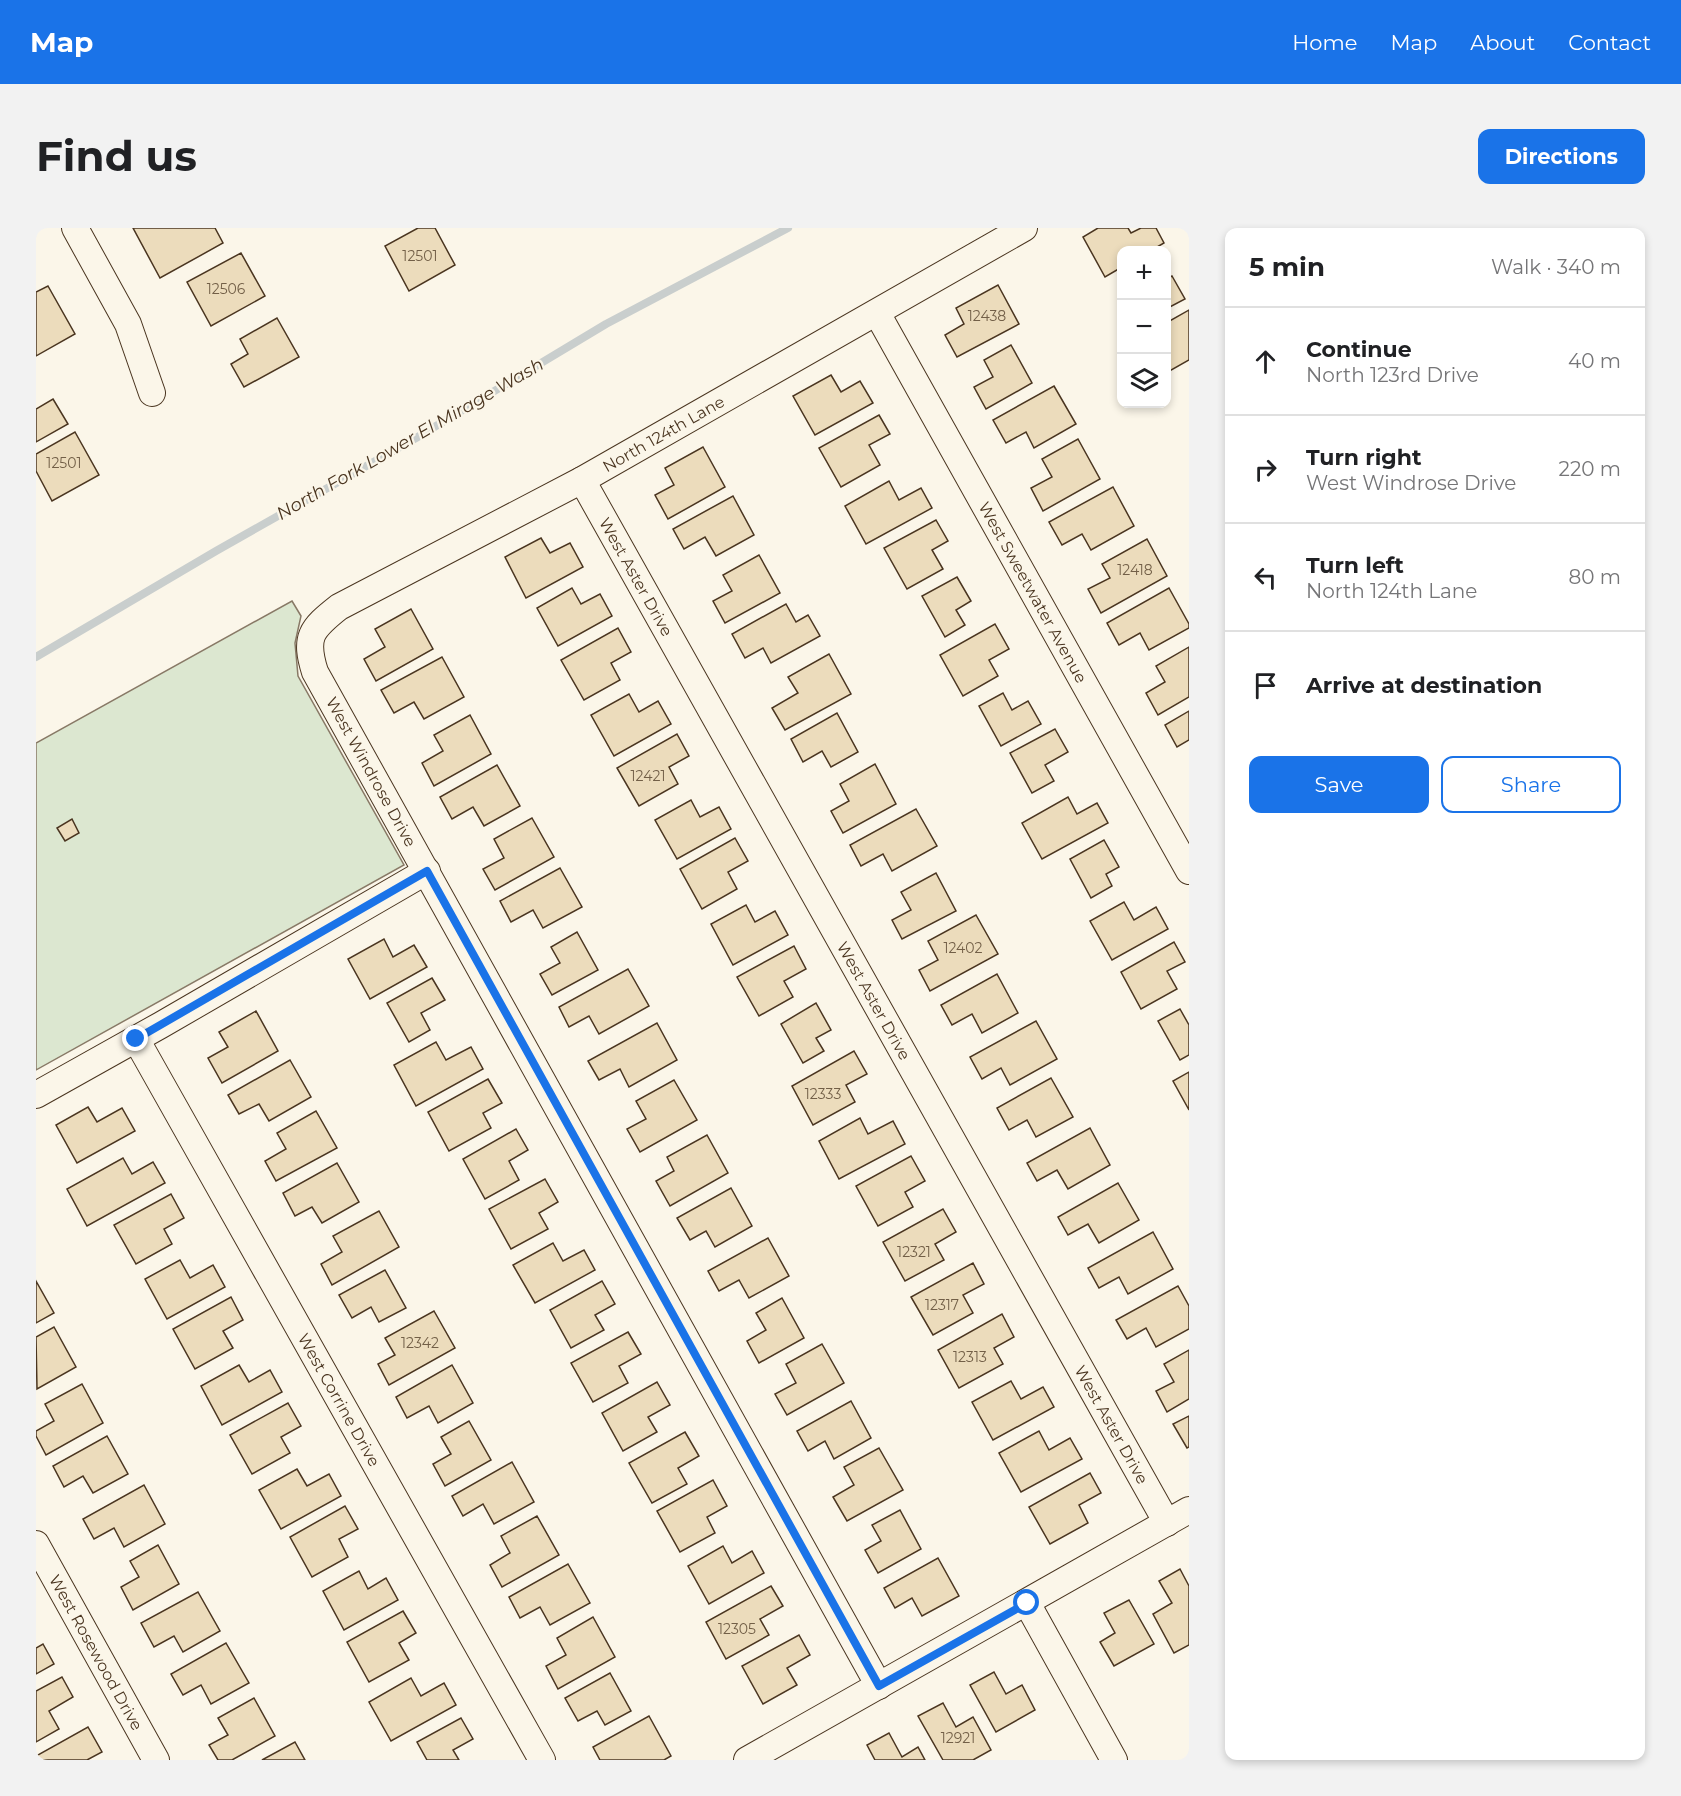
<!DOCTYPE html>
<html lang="en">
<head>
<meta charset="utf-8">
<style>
	body { margin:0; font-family:Montserrat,sans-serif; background:#f2f2f2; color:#202124 }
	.controls { position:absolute; right:18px; top:18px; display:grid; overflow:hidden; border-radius:12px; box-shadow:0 3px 9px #0003 }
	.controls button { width:54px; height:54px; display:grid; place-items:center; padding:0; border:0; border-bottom:2px solid #e0e0e0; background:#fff; color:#202124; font:30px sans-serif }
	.stop { position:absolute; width:18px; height:18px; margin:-14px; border:4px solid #1a73e8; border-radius:50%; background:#fff }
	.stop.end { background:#1a73e8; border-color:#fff; box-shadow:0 2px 6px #0008 }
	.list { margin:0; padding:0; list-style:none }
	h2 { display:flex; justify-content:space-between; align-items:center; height:78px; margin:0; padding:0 24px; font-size:26px }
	h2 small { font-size:20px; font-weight:400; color:#757577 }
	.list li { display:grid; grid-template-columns:39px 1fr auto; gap:18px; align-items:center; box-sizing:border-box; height:108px; padding:0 24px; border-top:2px solid #e0e0e0 }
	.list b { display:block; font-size:22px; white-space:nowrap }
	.list p { margin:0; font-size:20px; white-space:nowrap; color:#757577 }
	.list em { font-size:20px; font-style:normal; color:#757577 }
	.actions { display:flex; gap:12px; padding:18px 24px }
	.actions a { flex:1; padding:14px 0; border:2px solid #1a73e8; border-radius:12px; text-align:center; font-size:21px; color:#1a73e8 }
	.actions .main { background:#1a73e8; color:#fff }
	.icon { flex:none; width:33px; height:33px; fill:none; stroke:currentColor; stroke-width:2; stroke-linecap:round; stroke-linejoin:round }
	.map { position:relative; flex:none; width:1153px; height:1532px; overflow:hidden; border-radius:12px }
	header { display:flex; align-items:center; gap:36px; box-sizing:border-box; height:84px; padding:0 30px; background:#1a73e8; color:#fff }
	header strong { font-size:28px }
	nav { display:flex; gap:33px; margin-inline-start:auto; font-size:21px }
	.intro { display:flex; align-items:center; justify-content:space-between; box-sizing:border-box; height:144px; padding:0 36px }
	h1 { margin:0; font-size:42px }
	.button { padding:15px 27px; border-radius:12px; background:#1a73e8; color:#fff; font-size:21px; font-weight:700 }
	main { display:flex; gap:36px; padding:0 36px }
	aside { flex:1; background:#fff; border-radius:12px; box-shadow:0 3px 9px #0003 }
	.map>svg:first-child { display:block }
</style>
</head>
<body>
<header>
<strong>Map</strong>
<nav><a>Home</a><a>Map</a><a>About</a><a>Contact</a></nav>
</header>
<div class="intro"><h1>Find us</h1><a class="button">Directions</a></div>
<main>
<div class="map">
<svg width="1153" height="1532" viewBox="0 0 1153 1532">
	<rect width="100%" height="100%" fill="#fbf6e9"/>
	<path fill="#dce7d0" stroke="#887966" stroke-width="1.5" d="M256,373L265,388L259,415L262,448L368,637L0,842V515Z"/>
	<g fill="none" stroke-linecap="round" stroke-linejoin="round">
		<path stroke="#c9cecd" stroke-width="8" d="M0,429L180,323L380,210L570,96L752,0"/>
	</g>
	<g fill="#ecdcbc" stroke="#4a3520" stroke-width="1.5">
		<path d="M97,0H179L187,15L124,50Z"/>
		<path d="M382,0H399L419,37L373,63L349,18Z"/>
		<path d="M1062,0H1092L1095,5L1105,0H1120L1128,15L1116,22H1086V39L1069,49L1047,9Z"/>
		<path d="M205,25L229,68L175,98L151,54Z"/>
		<path d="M1136,48L1149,71L1130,81V51Z"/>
		<path d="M962,57L983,96L921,129L909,107L928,96L920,80Z"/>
		<path d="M12,58L39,106L0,128V64Z"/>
		<path d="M1153,82V132L1130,145V95Z"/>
		<path d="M241,90L263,129L208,159L195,136L212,126L204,111Z"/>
		<path d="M975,117L996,155L950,181L938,159L957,149L948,132Z"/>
		<path d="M795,147L805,164L824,153L837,175L779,207L757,168Z"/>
		<path d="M1018,158L1040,196L998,220L990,204L970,215L957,192Z"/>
		<path d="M17,171L32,196L0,214V181Z"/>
		<path d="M843,187L854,206L833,217L844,237L805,259L783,220Z"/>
		<path d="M39,204L63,247L16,273L0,243V226Z"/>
		<path d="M1042,211L1064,251L1007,283L995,260L1016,249L1006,231Z"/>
		<path d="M667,219L689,259L632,291L619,267L638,257L629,240Z"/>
		<path d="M853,253L863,272L885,260L896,280L830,316L809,278Z"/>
		<path d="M1077,259L1098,298L1055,322L1046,306L1026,317L1013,294Z"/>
		<path d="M697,268L718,307L680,328L669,309L648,321L637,301Z"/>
		<path d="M900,292L912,313L896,322L907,341L871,361L848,320Z"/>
		<path d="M505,310L514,325L534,315L547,339L490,370L469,329Z"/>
		<path d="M1111,311L1131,348L1065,385L1052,361L1074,350L1066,336Z"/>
		<path d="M723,327L744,365L689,395L677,373L696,363L687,347Z"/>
		<path d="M921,349L935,373L920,382L929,397L909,409L886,368Z"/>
		<path d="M536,360L545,376L564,366L576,388L522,418L501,380Z"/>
		<path d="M1133,360L1153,396V400L1113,422L1104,405L1083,417L1071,395Z"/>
		<path d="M750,376L760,394L772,387L784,408L735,435L727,420L709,430L696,406Z"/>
		<path d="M375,381L397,421L340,453L328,431L349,419L339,401Z"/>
		<path d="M959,396L973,421L953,432L962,448L927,468L904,427Z"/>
		<path d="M582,400L595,424L575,435L584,452L548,472L525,432Z"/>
		<path d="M1153,419V469L1122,487L1110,465L1129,454L1120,438Z"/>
		<path d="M793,426L815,466L749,502L736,480L762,465L752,449Z"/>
		<path d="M406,429L428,469L388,491L378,474L358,485L345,462Z"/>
		<path d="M967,465L976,482L992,473L1005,496L965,518L943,478Z"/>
		<path d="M593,466L603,484L622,473L635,496L578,528L555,487Z"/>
		<path d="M1153,483V512L1141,519L1129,497Z"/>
		<path d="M801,485L822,524L795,539L786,523L767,534L755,511Z"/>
		<path d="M434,487L455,526L398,558L386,535L407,523L398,507Z"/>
		<path d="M1019,501L1032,524L1009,537L1018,553L996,565L974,525Z"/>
		<path d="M641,506L653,528L633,539L642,556L603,578L581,540Z"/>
		<path d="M839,536L860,576L807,605L795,583L813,573L804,556Z"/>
		<path d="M461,537L484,578L448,598L437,579L416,591L404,569Z"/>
		<path d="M1032,569L1041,586L1061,575L1072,595L1006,631L986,595Z"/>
		<path d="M655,572L664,589L683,579L695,601L641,631L619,592Z"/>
		<path d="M880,581L901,618L856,643L847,626L825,638L814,617Z"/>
		<path d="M496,590L518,629L459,662L447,641L468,630L458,611Z"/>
		<path d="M36,591L43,605L29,613L21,600Z"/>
		<path d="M699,610L712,633L692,644L701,661L666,681L644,641Z"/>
		<path d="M1068,612L1083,639L1070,646L1076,658L1055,670L1034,631Z"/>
		<path d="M524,640L546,679L507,700L497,682L475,694L464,673Z"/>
		<path d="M900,645L920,683L866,711L856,692L875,682L865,664Z"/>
		<path d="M1088,674L1098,692L1120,679L1132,701L1076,732L1054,693Z"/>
		<path d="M710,677L719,694L739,683L752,707L697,737L675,696Z"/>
		<path d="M940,687L962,726L894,763L883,742L902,732L892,713Z"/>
		<path d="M541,704L562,742L516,767L504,746L524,735L515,719Z"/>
		<path d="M348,711L357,729L378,717L391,739L334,771L312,731Z"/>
		<path d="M1138,714L1149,734L1131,743L1141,761L1105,781L1085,744Z"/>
		<path d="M758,718L770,741L748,753L757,769L723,788L701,749Z"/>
		<path d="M592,741L613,778L563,806L553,788L533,799L523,779Z"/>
		<path d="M961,746L982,785L946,805L936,786L916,797L905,777Z"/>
		<path d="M396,750L409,772L385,785L394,802L373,814L351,775Z"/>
		<path d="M780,775L795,802L780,810L788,823L767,835L745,796Z"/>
		<path d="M1144,781L1153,797V827L1144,832L1122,793Z"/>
		<path d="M220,783L242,823L186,855L172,830L192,819L183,804Z"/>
		<path d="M1000,793L1021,831L974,857L965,840L946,851L934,829Z"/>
		<path d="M621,795L641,832L593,859L584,841L563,852L552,833Z"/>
		<path d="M400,814L410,832L435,819L447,841L380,878L358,837Z"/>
		<path d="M818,823L831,846L810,857L819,874L777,897L756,858Z"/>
		<path d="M254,832L275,869L233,893L223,876L203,886L192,867Z"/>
		<path d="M1153,844V882L1137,853Z"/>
		<path d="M1015,850L1037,889L1000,909L991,892L973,902L961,880Z"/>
		<path d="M452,851L466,875L447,885L455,900L413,923L392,884Z"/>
		<path d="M638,852L661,892L604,924L591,901L610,891L600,873Z"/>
		<path d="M52,879L61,894L86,880L99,903L41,935L20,897Z"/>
		<path d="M280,883L301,920L240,953L229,933L250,921L241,905Z"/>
		<path d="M824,890L832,906L857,893L869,916L803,951L783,913Z"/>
		<path d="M1054,900L1074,937L1032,961L1021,942L1001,953L991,935Z"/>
		<path d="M480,901L492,922L473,933L483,952L449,971L427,931Z"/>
		<path d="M671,907L692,945L634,978L620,953L638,943L631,929Z"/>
		<path d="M875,928L889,953L869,964L877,979L842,998L820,958Z"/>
		<path d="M87,930L96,946L117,934L129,955L51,998L31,961Z"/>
		<path d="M301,935L323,974L286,995L276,979L259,988L247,965Z"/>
		<path d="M509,951L522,974L503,985L512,1001L475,1021L453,981Z"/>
		<path d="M1082,955L1103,992L1063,1015L1052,996L1032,1007L1022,989Z"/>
		<path d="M695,960L716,998L679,1019L670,1003L654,1012L641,990Z"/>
		<path d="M135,966L148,990L128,1001L136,1016L100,1036L78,997Z"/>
		<path d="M907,981L920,1004L899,1016L908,1032L869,1053L847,1014Z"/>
		<path d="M343,983L363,1019L296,1057L285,1036L306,1024L297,1008Z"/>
		<path d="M1117,1004L1137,1041L1092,1066L1083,1049L1063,1060L1052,1040Z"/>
		<path d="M732,1010L753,1048L713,1070L703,1052L683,1063L672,1043Z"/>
		<path d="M517,1015L527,1033L548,1022L559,1042L499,1075L477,1037Z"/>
		<path d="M144,1032L154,1050L177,1037L189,1059L131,1091L109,1051Z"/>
		<path d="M937,1035L948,1056L927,1067L937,1085L897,1107L875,1069Z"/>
		<path d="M349,1042L370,1080L343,1094L335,1079L316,1090L303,1067Z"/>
		<path d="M0,1053L18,1085L0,1095Z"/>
		<path d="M566,1053L579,1076L559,1087L568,1102L535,1120L514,1082Z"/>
		<path d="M1142,1058L1153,1078V1101L1120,1119L1110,1100L1091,1111L1080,1092Z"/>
		<path d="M195,1069L207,1092L187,1103L197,1120L159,1141L137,1101Z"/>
		<path d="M746,1070L768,1110L723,1135L711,1113L730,1102L720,1085Z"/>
		<path d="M398,1083L419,1120L353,1157L342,1136L359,1127L349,1110Z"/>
		<path d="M966,1086L978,1109L958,1120L967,1136L923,1160L902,1122Z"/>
		<path d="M18,1099L40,1139L1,1161L0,1109Z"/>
		<path d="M592,1104L605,1126L583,1138L592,1155L557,1174L535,1135Z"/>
		<path d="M786,1116L808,1155L751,1187L739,1166L760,1155L750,1136Z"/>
		<path d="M1153,1122V1171L1131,1184L1120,1163L1138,1154L1128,1136Z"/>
		<path d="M203,1137L213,1154L234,1142L246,1164L186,1197L165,1158Z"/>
		<path d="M416,1137L437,1175L402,1195L393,1178L371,1190L360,1169Z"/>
		<path d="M975,1153L985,1171L1007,1159L1018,1179L957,1212L936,1174Z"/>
		<path d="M621,1154L634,1177L612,1189L621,1204L587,1223L566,1185Z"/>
		<path d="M46,1156L67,1195L10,1227L0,1208V1203L18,1193L9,1176Z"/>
		<path d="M815,1173L835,1210L798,1231L789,1213L772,1223L761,1203Z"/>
		<path d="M252,1175L265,1198L245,1209L254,1225L216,1246L194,1207Z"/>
		<path d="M1153,1188V1219L1151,1220L1137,1196Z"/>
		<path d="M433,1193L455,1232L409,1258L397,1236L415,1226L405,1209Z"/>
		<path d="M1003,1203L1013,1222L1034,1210L1046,1231L985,1264L963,1225Z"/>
		<path d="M649,1204L663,1228L642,1240L651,1256L616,1275L593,1235Z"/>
		<path d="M71,1208L92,1246L57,1265L47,1248L28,1259L17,1238Z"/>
		<path d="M843,1220L867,1262L811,1293L797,1269L818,1257L808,1239Z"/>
		<path d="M476,1234L498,1274L458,1296L447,1276L427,1288L416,1268Z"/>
		<path d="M261,1241L271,1258L293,1246L305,1268L245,1301L223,1262Z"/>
		<path d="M1054,1245L1065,1265L1043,1277L1052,1295L1014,1316L993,1279Z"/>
		<path d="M677,1252L691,1278L671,1289L679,1305L644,1324L621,1283Z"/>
		<path d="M108,1257L129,1296L88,1319L78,1300L58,1311L47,1291Z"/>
		<path d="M309,1278L322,1301L303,1311L312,1329L276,1349L254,1309Z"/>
		<path d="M864,1282L885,1321L842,1345L829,1322L845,1313L836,1297Z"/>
		<path d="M501,1288L523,1327L466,1359L454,1337L474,1325L465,1308Z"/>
		<path d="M122,1317L143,1356L97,1382L85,1359L103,1349L94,1333Z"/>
		<path d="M687,1318L696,1335L716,1323L728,1345L673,1376L652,1338Z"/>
		<path d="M902,1330L923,1368L886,1388L876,1370L859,1380L848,1360Z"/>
		<path d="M532,1336L554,1375L514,1397L504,1379L484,1390L473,1369Z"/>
		<path d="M1144,1341L1153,1358V1417L1138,1425L1117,1386L1136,1375L1123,1353Z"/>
		<path d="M323,1343L332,1361L350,1350L362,1372L308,1402L287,1363Z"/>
		<path d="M735,1358L747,1378L724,1391L733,1407L690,1431L670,1394Z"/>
		<path d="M162,1364L184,1403L147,1424L138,1408L118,1419L105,1395Z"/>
		<path d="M1093,1372L1118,1416L1078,1438L1064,1414L1079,1405L1068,1385Z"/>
		<path d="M367,1383L380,1405L363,1415L373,1432L333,1454L311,1414Z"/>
		<path d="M557,1389L579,1429L522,1461L510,1438L530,1427L521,1410Z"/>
		<path d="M763,1407L774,1427L751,1440L761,1457L727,1476L706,1438Z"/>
		<path d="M190,1415L213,1455L175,1476L165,1457L147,1467L135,1446Z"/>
		<path d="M7,1416L18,1436L0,1446V1420Z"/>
		<path d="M958,1444L970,1466L986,1457L999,1482L960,1504L934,1457Z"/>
		<path d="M574,1445L595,1483L569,1497L561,1483L542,1493L529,1470Z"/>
		<path d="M26,1449L37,1469L13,1483L23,1501L0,1514V1463Z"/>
		<path d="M375,1450L385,1468L408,1455L420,1477L355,1513L333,1474Z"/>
		<path d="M218,1470L239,1508L196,1532H182L173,1517L192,1507L182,1490Z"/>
		<path d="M907,1475L920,1499L937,1489L955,1522L937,1532H907L882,1488Z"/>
		<path d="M613,1488L635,1528L628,1532H564L557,1519Z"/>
		<path d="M425,1490L437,1511L417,1522L423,1532H391L381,1514Z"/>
		<path d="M52,1499L66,1524L51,1532H0V1528Z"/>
		<path d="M853,1505L866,1529L882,1519L889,1532H839L831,1517Z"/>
		<path d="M259,1514L269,1532H226Z"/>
	</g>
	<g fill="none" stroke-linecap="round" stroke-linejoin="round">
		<defs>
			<g id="street">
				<path d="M39,0L92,96L116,165"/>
				<path id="s1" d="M841,85L1153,643"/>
				<path id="s2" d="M546,252L1131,1295"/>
				<path id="s3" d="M100,811L506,1532"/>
				<path d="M0,867L125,797L391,643"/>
				<path id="s4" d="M0,1316L120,1532"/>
				<path d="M991,1375L1078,1532"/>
				<path id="s5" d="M843,1458L279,444C268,409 275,401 303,379L546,252L988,0"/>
				<path d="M711,1532L1153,1282"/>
			</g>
		</defs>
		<use href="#street" stroke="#4a3520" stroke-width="28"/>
		<use href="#street" stroke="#fbf6e9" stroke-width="26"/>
	</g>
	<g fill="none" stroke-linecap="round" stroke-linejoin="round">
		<path stroke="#1a73e8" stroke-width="8" d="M100,811L391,643L843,1458L991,1375"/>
	</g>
	<g text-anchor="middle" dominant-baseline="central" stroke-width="4.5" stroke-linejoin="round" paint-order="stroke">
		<g font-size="14" fill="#725f47">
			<text x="384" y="28">12501</text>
			<text x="190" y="61">12506</text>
			<text x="951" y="88">12438</text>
			<text x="28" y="235">12501</text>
			<text x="1099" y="342">12418</text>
			<text x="612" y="548">12421</text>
			<text x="927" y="720">12402</text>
			<text x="787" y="866">12333</text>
			<text x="878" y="1024">12321</text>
			<text x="906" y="1077">12317</text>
			<text x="384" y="1115">12342</text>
			<text x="934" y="1129">12313</text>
			<text x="701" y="1401">12305</text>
			<text x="922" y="1510">12921</text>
		</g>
		<g font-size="16" fill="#4a3520" stroke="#fbf6e9">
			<text stroke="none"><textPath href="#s5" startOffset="1605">North 124th Lane</textPath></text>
			<text stroke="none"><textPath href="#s2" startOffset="111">West Aster Drive</textPath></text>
			<text stroke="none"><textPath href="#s1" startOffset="320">West Sweetwater Avenue</textPath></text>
			<text transform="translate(335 544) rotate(61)">West Windrose Drive</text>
			<text stroke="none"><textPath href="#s2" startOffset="597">West Aster Drive</textPath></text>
			<text stroke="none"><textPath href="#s3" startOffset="414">West Corrine Drive</textPath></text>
			<text stroke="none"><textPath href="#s2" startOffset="1083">West Aster Drive</textPath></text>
			<text stroke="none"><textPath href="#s4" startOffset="124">West Rosewood Drive</textPath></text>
		</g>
		<g font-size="18" font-style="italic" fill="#4a3520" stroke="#fbf6e9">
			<text transform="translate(374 211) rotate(-30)">North Fork Lower El Mirage Wash</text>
		</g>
	</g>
</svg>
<div class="controls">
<button>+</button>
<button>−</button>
<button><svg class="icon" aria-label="layers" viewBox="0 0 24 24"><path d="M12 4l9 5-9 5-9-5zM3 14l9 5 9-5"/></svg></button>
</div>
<div class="stop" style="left:991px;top:1375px"></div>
<div class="stop end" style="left:100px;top:811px"></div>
</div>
<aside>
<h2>5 min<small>Walk · 340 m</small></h2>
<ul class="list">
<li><svg class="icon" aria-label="ahead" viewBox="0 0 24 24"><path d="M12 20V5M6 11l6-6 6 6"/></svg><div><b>Continue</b><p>North 123rd Drive</p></div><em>40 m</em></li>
<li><svg class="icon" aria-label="right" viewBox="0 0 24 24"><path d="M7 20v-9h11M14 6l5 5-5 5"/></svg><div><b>Turn right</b><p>West Windrose Drive</p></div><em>220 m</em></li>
<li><svg class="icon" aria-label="left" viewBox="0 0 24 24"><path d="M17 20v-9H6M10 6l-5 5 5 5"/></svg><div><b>Turn left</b><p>North 124th Lane</p></div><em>80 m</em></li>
<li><svg class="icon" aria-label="arrive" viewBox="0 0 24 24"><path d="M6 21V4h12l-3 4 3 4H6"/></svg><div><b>Arrive at destination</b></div></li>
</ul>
<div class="actions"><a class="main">Save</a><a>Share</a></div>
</aside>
</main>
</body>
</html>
